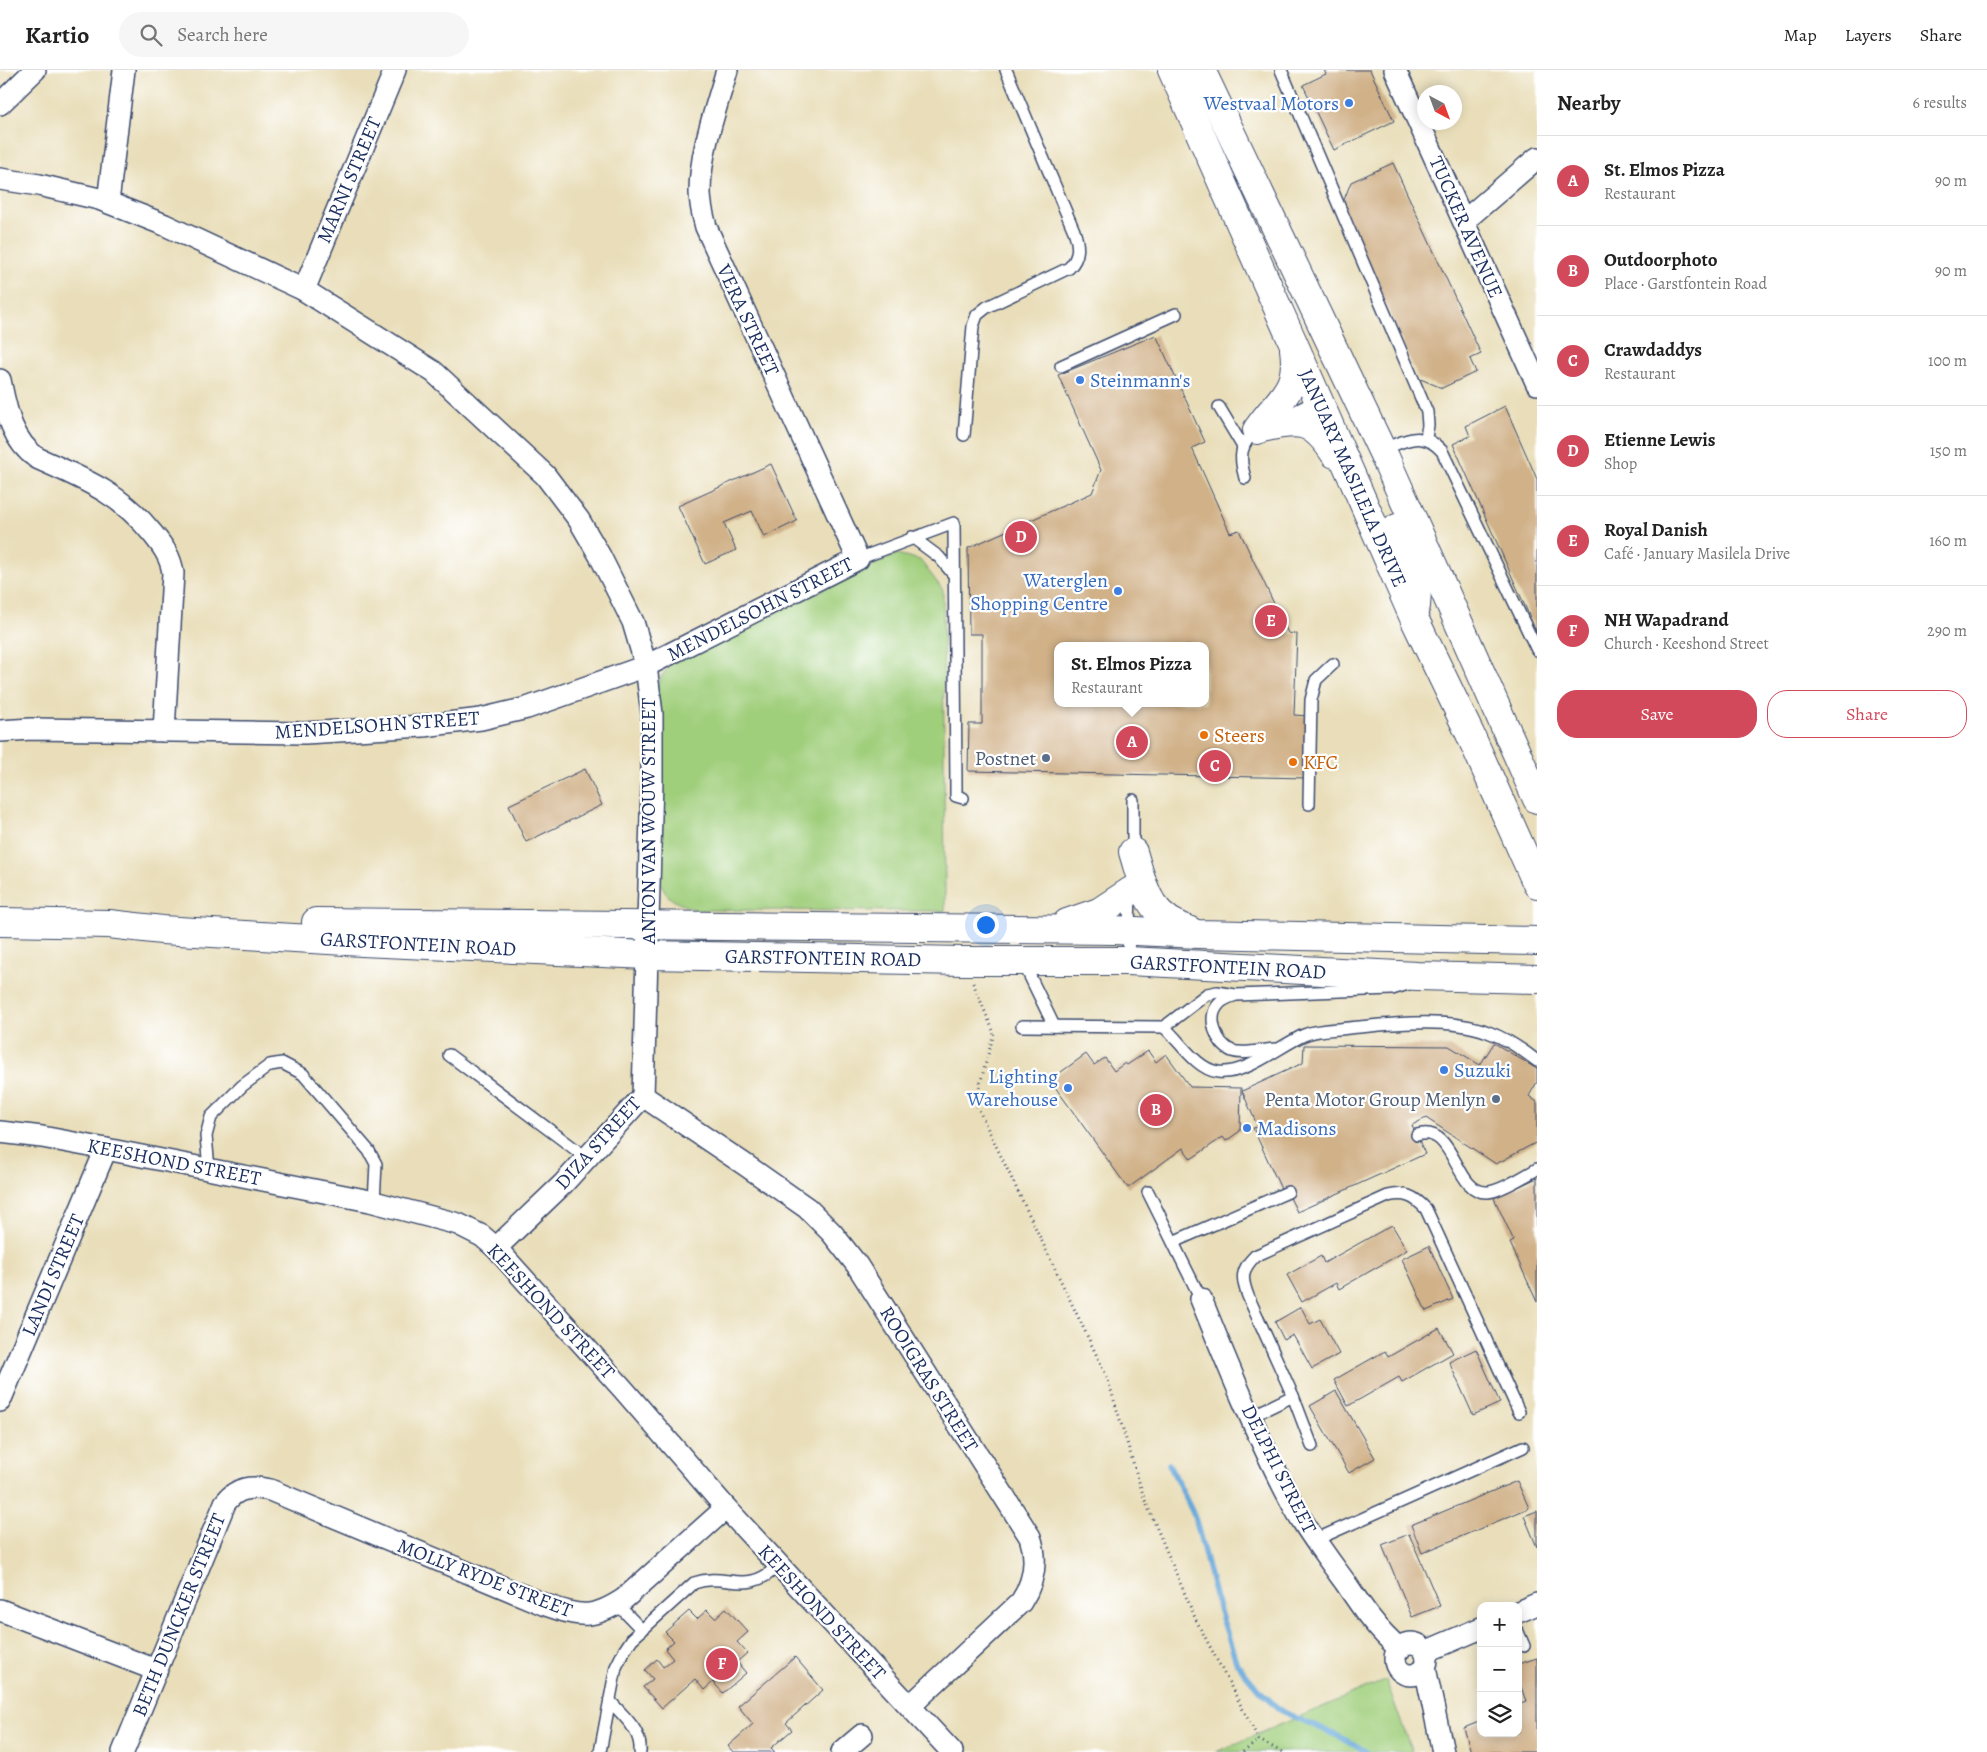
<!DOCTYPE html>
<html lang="en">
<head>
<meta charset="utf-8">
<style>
	body { margin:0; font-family:Alegreya,serif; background:#f6f6f6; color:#222 }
	.controls { position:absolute; right:15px; bottom:15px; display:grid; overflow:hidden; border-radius:10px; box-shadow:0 2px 12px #0003 }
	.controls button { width:45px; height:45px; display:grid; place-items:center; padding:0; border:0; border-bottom:1px solid #e0e0e0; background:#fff; color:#222; font:25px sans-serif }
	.compass { position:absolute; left:1417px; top:15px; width:45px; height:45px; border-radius:50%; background:#fff; box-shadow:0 2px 12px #0003; rotate:139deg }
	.you { position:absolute; left:985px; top:854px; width:18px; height:18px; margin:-12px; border:4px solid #fff; border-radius:50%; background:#1a73e8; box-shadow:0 0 0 8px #1a73e833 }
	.badge { display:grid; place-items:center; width:32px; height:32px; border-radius:50%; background:#d1495b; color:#fff; font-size:16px; font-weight:700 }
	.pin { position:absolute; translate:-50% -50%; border:2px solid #fff; box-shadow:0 1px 5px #0006 }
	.popup { position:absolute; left:1054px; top:572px; width:155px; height:65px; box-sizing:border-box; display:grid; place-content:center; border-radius:10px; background:#fff; filter:drop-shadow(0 1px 4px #0005); font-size:16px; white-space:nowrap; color:#767676 }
	.popup b { font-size:19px; color:#222 }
	.popup::after { content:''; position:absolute; left:50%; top:100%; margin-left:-10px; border:10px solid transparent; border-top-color:#fff }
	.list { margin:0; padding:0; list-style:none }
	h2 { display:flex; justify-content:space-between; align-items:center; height:65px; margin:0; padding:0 20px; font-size:21px }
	h2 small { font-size:16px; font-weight:400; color:#767676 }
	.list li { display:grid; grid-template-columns:32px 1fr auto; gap:15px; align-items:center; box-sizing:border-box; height:90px; padding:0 20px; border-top:1px solid #e0e0e0 }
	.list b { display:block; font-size:19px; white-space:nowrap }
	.list p { margin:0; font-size:16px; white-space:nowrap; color:#767676 }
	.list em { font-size:16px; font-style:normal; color:#767676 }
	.actions { display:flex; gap:10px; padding:15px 20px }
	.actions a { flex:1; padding:11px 0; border:1px solid #d1495b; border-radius:20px; text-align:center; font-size:18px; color:#d1495b }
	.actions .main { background:#d1495b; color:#fff }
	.icon { flex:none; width:28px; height:28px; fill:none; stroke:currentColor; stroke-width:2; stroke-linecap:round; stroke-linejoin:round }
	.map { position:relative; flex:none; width:1537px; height:1682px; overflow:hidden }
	header { display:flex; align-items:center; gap:30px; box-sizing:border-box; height:70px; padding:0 25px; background:#fff; border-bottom:1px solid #e0e0e0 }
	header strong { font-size:24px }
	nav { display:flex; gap:28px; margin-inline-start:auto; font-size:18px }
	.search { width:350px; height:45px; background:#f6f6f6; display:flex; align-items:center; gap:12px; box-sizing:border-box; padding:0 18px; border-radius:28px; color:#767676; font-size:19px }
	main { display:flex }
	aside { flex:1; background:#fff }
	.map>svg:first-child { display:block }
</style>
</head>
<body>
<header>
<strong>Kartio</strong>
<div class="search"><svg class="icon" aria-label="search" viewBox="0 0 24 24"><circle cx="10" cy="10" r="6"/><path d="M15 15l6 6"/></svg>Search here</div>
<nav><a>Map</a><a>Layers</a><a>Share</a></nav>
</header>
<main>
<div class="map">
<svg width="1537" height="1682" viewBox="0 0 1537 1682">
	<rect width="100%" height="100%" fill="#fff"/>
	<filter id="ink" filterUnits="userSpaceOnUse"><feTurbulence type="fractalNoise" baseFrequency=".02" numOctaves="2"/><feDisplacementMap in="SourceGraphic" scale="10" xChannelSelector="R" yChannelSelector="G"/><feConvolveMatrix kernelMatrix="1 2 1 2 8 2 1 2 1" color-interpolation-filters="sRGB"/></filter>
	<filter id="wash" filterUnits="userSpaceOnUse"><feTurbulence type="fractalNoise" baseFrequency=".0096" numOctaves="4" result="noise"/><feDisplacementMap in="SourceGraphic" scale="20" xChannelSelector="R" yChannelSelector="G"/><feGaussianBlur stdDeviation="1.12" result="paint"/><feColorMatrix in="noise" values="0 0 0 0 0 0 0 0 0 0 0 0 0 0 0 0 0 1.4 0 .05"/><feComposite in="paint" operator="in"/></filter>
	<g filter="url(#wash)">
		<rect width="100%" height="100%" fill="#e9deb9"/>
		<g fill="#a0cf7c" stroke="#5e7f6d">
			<path d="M897,484L920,490L943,520L945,841L696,840C667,829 662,827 658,796L663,656L656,617L663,604L672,593Z"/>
			<path d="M1386,1610L1412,1682H1216Z"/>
		</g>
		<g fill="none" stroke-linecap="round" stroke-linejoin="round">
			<path stroke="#64a6d8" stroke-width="5.5" d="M1169,1394L1195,1447L1216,1529L1237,1594L1259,1620L1281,1641L1347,1670L1367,1682"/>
		</g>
		<g id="blocks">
			<g fill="#d0b188" fill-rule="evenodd">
				<path d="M1324,0H1370L1394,51L1334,80L1303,15L1326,4Z"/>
				<path d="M1393,93L1481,284L1470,289L1476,302L1442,318L1418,308L1342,135L1351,112Z"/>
				<path d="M1156,265L1205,372L1192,378L1230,463L1239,460L1288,563L1297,564L1294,645L1309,646L1308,708L968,701L969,654H982V564H969L968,478L1092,423L1101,400L1058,305ZM1058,576H1206V633H1058Z"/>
				<path d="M1505,336L1537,409V563L1453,374L1470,366L1466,356Z"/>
				<path d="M771,394L797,451L764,467L752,441L724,453L736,480L705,494L678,436Z"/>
				<path d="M585,699L602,735L526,772L509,735Z"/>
				<path d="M1494,973L1537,999V1012L1529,1026L1537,1032V1072L1496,1094L1426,1048L1412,1055L1425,1084L1297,1142L1285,1117L1281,1119L1253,1058L1258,1057L1242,1021L1303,993L1304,975L1449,976L1480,995Z"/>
				<path d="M1148,981L1156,992L1166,984L1190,1017L1241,1018L1240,1061L1226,1071L1223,1067L1191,1089L1183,1078L1128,1118L1050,1010L1086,984L1094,995L1105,988L1114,1001L1125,993L1127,995Z"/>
				<path d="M1537,1108V1232L1510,1173L1514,1171L1494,1128Z"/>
				<path d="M1392,1155L1407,1180L1339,1219L1336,1213L1302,1232L1287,1205L1321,1186L1324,1193Z"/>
				<path d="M1429,1176L1453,1229L1426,1241L1402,1189Z"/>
				<path d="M1301,1237L1310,1254L1320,1249L1339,1284L1312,1299L1293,1265L1284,1270L1275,1252Z"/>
				<path d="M1439,1258L1453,1283L1402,1312L1399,1307L1348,1336L1334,1310L1385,1281L1388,1287Z"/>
				<path d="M1476,1279L1500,1333L1473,1345L1449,1292Z"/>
				<path d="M1336,1321L1375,1388L1349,1403L1310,1336Z"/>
				<path d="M1517,1411L1529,1438L1422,1483L1411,1455Z"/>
				<path d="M1537,1441V1477L1524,1446Z"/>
				<path d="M1409,1464L1440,1536L1412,1547L1382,1475Z"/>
				<path d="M726,1538L748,1562L737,1572L747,1583L737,1592L746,1603L723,1623L713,1612L704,1620L695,1609L662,1638L643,1617L653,1609L645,1600L657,1589L663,1597L673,1589L665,1579L674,1571L665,1562L689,1541L697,1549L707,1540L715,1548Z"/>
				<path d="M795,1587L823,1620L786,1653L792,1660L771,1678L775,1682H733L728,1676L753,1654L738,1636Z"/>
				<path d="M1537,1588V1682H1471L1464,1658L1481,1651V1663H1518V1635L1526,1632L1518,1607V1594Z"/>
			</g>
		</g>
	</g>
	<g filter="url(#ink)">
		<use href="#blocks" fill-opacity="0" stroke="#3a496c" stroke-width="1"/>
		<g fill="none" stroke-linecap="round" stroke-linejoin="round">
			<defs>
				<g id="service">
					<path d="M1281,0L1427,342L1428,355L1426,368"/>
					<path d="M1061,296L1176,244"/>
					<path d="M1219,337L1243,377"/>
					<path d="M1286,346L1318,330"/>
					<path d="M964,365L973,256L977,245L987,237L1069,198C1080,187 1079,175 1074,161L1006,0"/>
					<path d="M1381,380C1405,371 1422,359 1442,381L1537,580"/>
					<path d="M1245,408C1239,387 1239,374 1258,359"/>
					<path d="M912,467L939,487L954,505"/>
					<path d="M858,489L954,453L956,717V726L963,728"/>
					<path d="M1309,734L1311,630L1316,610L1333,594"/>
					<path d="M1133,782V730"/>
					<path d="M1128,891L1130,823"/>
					<path d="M1023,892L1054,956"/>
					<path d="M1022,956L1164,957L1207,924L1217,922L1235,925"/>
					<path d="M1164,957C1180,971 1196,999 1218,1002C1247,1005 1279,976 1304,965C1318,959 1334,960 1349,958C1392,954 1448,947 1488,962C1505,968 1523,980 1537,991"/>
					<path d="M1275,979C1262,980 1244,985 1232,981C1216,974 1206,947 1219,934C1223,929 1230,927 1236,925L1392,919L1408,914"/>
					<path d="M449,985L587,1088"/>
					<path d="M1417,1065C1456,1053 1454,1125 1488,1122C1498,1122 1527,1105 1537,1099"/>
					<path d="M209,1099L206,1066L211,1047L242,1016L270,995L282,993L303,1004L369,1081L376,1094L374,1132"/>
					<path d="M1148,1122L1201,1229"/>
					<path d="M1173,1172L1288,1122"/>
					<path d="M1250,1347L1293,1326"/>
					<path d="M1312,1376L1293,1326L1248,1226C1241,1208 1241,1200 1255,1186L1388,1126C1405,1122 1414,1126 1426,1139L1519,1342"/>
					<path d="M1315,1470L1523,1377"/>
					<path d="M617,1534L642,1560"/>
					<path d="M1518,1562L1524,1576"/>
					<path d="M610,1631C623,1646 642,1660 640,1682"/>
					<path d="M600,1682L616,1597L624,1581L632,1569L694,1513C728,1501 745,1528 779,1495"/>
				</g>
				<g id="minor">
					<path d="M1395,0L1537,314"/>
					<path d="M0,34L35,0"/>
					<path d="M0,109L39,115L99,129L165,155L304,220L434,302L545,405L579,450L600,486L633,552L646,596L652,644V711L643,1026L563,1114L496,1178"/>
					<path d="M108,132L124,0"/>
					<path d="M1464,151L1537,88"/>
					<path d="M304,220L395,0"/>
					<path d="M0,310C6,339 11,370 37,388C83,409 119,422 152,463C162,475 171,487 173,503L164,661"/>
					<path d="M0,661L31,659L305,663L423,656L481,649L527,638L646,596L858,489L706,157C703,146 700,134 700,122C700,81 716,39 727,0"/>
					<path d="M643,1026L744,1094L807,1138L832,1163L857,1195L1030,1467C1038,1490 1034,1512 1021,1532L910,1636"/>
					<path d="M0,1062L42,1067L106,1079L370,1131L458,1154L482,1166L496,1178L623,1319L726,1438L952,1682"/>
					<path d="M1201,1229C1229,1298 1257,1367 1292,1433C1307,1461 1326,1486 1345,1512C1361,1536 1377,1560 1400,1579"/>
					<path d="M0,1331L106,1079"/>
					<path d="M0,1540L156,1600"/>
					<path d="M1518,1542L1537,1534"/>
					<circle cx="1411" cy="1589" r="16"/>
					<path d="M1425,1582L1481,1558"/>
					<path d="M1425,1598L1443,1682"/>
					<path d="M123,1682L225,1433C237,1417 251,1416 270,1420L543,1534C579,1546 591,1551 624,1529L726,1438"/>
					<path d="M842,1682L862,1665"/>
				</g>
				<g id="secondary">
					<path d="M1172,0L1292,270L1414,548L1470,664L1537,814"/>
					<path d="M1201,0L1385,387L1537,729"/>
					<path d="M1262,358C1300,349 1312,349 1335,384"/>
					<path d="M1257,360C1278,328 1300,322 1294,279"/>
					<path d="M1397,458C1409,486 1420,505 1416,536"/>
					<path d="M1133,782C1145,821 1148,846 1190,861"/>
					<path d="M0,852L109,854L162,860L362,872L647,885L964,891H1128L1417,906L1537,909"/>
					<path d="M316,852L1114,860L1199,864L1537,871"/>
					<path d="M1067,853L1099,842L1131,821"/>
				</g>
			</defs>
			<use href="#service" stroke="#3a496c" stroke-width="14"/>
			<use href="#minor" stroke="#3a496c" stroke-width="24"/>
			<use href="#secondary" stroke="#3a496c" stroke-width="30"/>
			<g stroke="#3a496c" stroke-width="3" stroke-dasharray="1 4" stroke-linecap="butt">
				<path d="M973,913L994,963L975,1032L1107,1307L1144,1428L1196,1550L1259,1670L1282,1682"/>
				<path d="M1243,1682L1259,1670"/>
			</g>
			<use href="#service" stroke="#fff" stroke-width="11"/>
			<use href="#minor" stroke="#fff" stroke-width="21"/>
			<use href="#secondary" stroke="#fff" stroke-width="28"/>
		</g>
	</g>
	<g fill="#3f7fe0" stroke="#fff" stroke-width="2">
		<circle cx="1349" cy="33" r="5"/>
		<circle cx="1080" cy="310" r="5"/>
		<circle cx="1118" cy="521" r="5"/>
		<circle cx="1444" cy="1000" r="5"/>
		<circle cx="1068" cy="1018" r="5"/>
		<circle cx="1247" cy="1058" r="5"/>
	</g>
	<g fill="#e8710a" stroke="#fff" stroke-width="2">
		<circle cx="1204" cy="665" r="5"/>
		<circle cx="1293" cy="692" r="5"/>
	</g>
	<g fill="#5c6f8a" stroke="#fff" stroke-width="2">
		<circle cx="1046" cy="688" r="5"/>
		<circle cx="1496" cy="1029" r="5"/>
	</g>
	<g text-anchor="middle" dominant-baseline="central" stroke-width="4.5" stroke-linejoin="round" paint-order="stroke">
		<g font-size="20" fill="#366cbe" stroke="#fff" text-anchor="end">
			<text x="1339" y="33">Westvaal Motors</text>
			<text x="1090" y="310" text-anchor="start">Steinmann's</text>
			<text x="1108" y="510">Waterglen<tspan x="1108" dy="23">Shopping Centre</tspan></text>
			<text x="1454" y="1000" text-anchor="start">Suzuki</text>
			<text x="1058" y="1006">Lighting<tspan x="1058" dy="23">Warehouse</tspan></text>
			<text x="1257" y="1058" text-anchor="start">Madisons</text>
		</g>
		<g font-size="20" fill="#1b2f5e" stroke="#fff">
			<text transform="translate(349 110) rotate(-67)">MARNI STREET</text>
			<text transform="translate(1466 157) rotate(66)">TUCKER AVENUE</text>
			<text transform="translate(748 250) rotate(65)">VERA STREET</text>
			<text transform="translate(1353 408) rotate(66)">JANUARY MASILELA DRIVE</text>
			<text transform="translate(760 539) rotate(-27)">MENDELSOHN STREET</text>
			<text transform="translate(377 655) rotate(-4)">MENDELSOHN STREET</text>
			<text transform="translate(648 751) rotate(-90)">ANTON VAN WOUW STREET</text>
			<text transform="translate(418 874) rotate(3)">GARSTFONTEIN ROAD</text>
			<text transform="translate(823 888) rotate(1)">GARSTFONTEIN ROAD</text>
			<text transform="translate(1228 897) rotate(3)">GARSTFONTEIN ROAD</text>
			<text transform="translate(598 1073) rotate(-48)">DIZA STREET</text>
			<text transform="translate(174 1092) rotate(11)">KEESHOND STREET</text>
			<text transform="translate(53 1205) rotate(-67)">LANDI STREET</text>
			<text transform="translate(551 1241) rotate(47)">KEESHOND STREET</text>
			<text transform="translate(929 1309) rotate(58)">ROOIGRAS STREET</text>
			<text transform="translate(1279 1399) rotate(63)">DELPHI STREET</text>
			<text transform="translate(485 1508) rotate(21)">MOLLY RYDE STREET</text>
			<text transform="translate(822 1542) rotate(47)">KEESHOND STREET</text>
			<text transform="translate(179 1545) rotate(-68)">BETH DUNCKER STREET</text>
		</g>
		<g font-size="20" fill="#c56008" stroke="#fff" text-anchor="start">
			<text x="1214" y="665">Steers</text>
			<text x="1303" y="692">KFC</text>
		</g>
		<g font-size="20" fill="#4e5e75" stroke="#fff" text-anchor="end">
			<text x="1036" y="688">Postnet</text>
			<text x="1486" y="1029">Penta Motor Group Menlyn</text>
		</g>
	</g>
</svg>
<div class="controls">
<button>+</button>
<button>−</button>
<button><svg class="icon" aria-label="layers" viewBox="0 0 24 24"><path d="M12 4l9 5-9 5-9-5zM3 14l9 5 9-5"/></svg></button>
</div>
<svg class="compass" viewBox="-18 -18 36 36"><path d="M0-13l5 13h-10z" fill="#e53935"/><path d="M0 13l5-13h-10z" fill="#767676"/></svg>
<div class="you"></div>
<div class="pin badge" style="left:1132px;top:672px">A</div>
<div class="popup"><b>St. Elmos Pizza</b>Restaurant</div>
<div class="pin badge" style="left:1156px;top:1040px">B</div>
<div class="pin badge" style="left:1215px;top:696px">C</div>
<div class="pin badge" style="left:1021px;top:467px">D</div>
<div class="pin badge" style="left:1271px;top:551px">E</div>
<div class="pin badge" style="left:722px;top:1594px">F</div>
</div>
<aside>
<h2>Nearby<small>6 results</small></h2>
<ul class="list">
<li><span class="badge">A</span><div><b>St. Elmos Pizza</b><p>Restaurant</p></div><em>90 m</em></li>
<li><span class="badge">B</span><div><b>Outdoorphoto</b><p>Place · Garstfontein Road</p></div><em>90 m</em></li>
<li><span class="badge">C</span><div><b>Crawdaddys</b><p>Restaurant</p></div><em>100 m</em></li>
<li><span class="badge">D</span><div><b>Etienne Lewis</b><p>Shop</p></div><em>150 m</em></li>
<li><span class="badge">E</span><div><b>Royal Danish</b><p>Café · January Masilela Drive</p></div><em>160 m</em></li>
<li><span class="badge">F</span><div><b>NH Wapadrand</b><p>Church · Keeshond Street</p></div><em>290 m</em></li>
</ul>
<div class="actions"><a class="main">Save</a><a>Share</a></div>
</aside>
</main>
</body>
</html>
